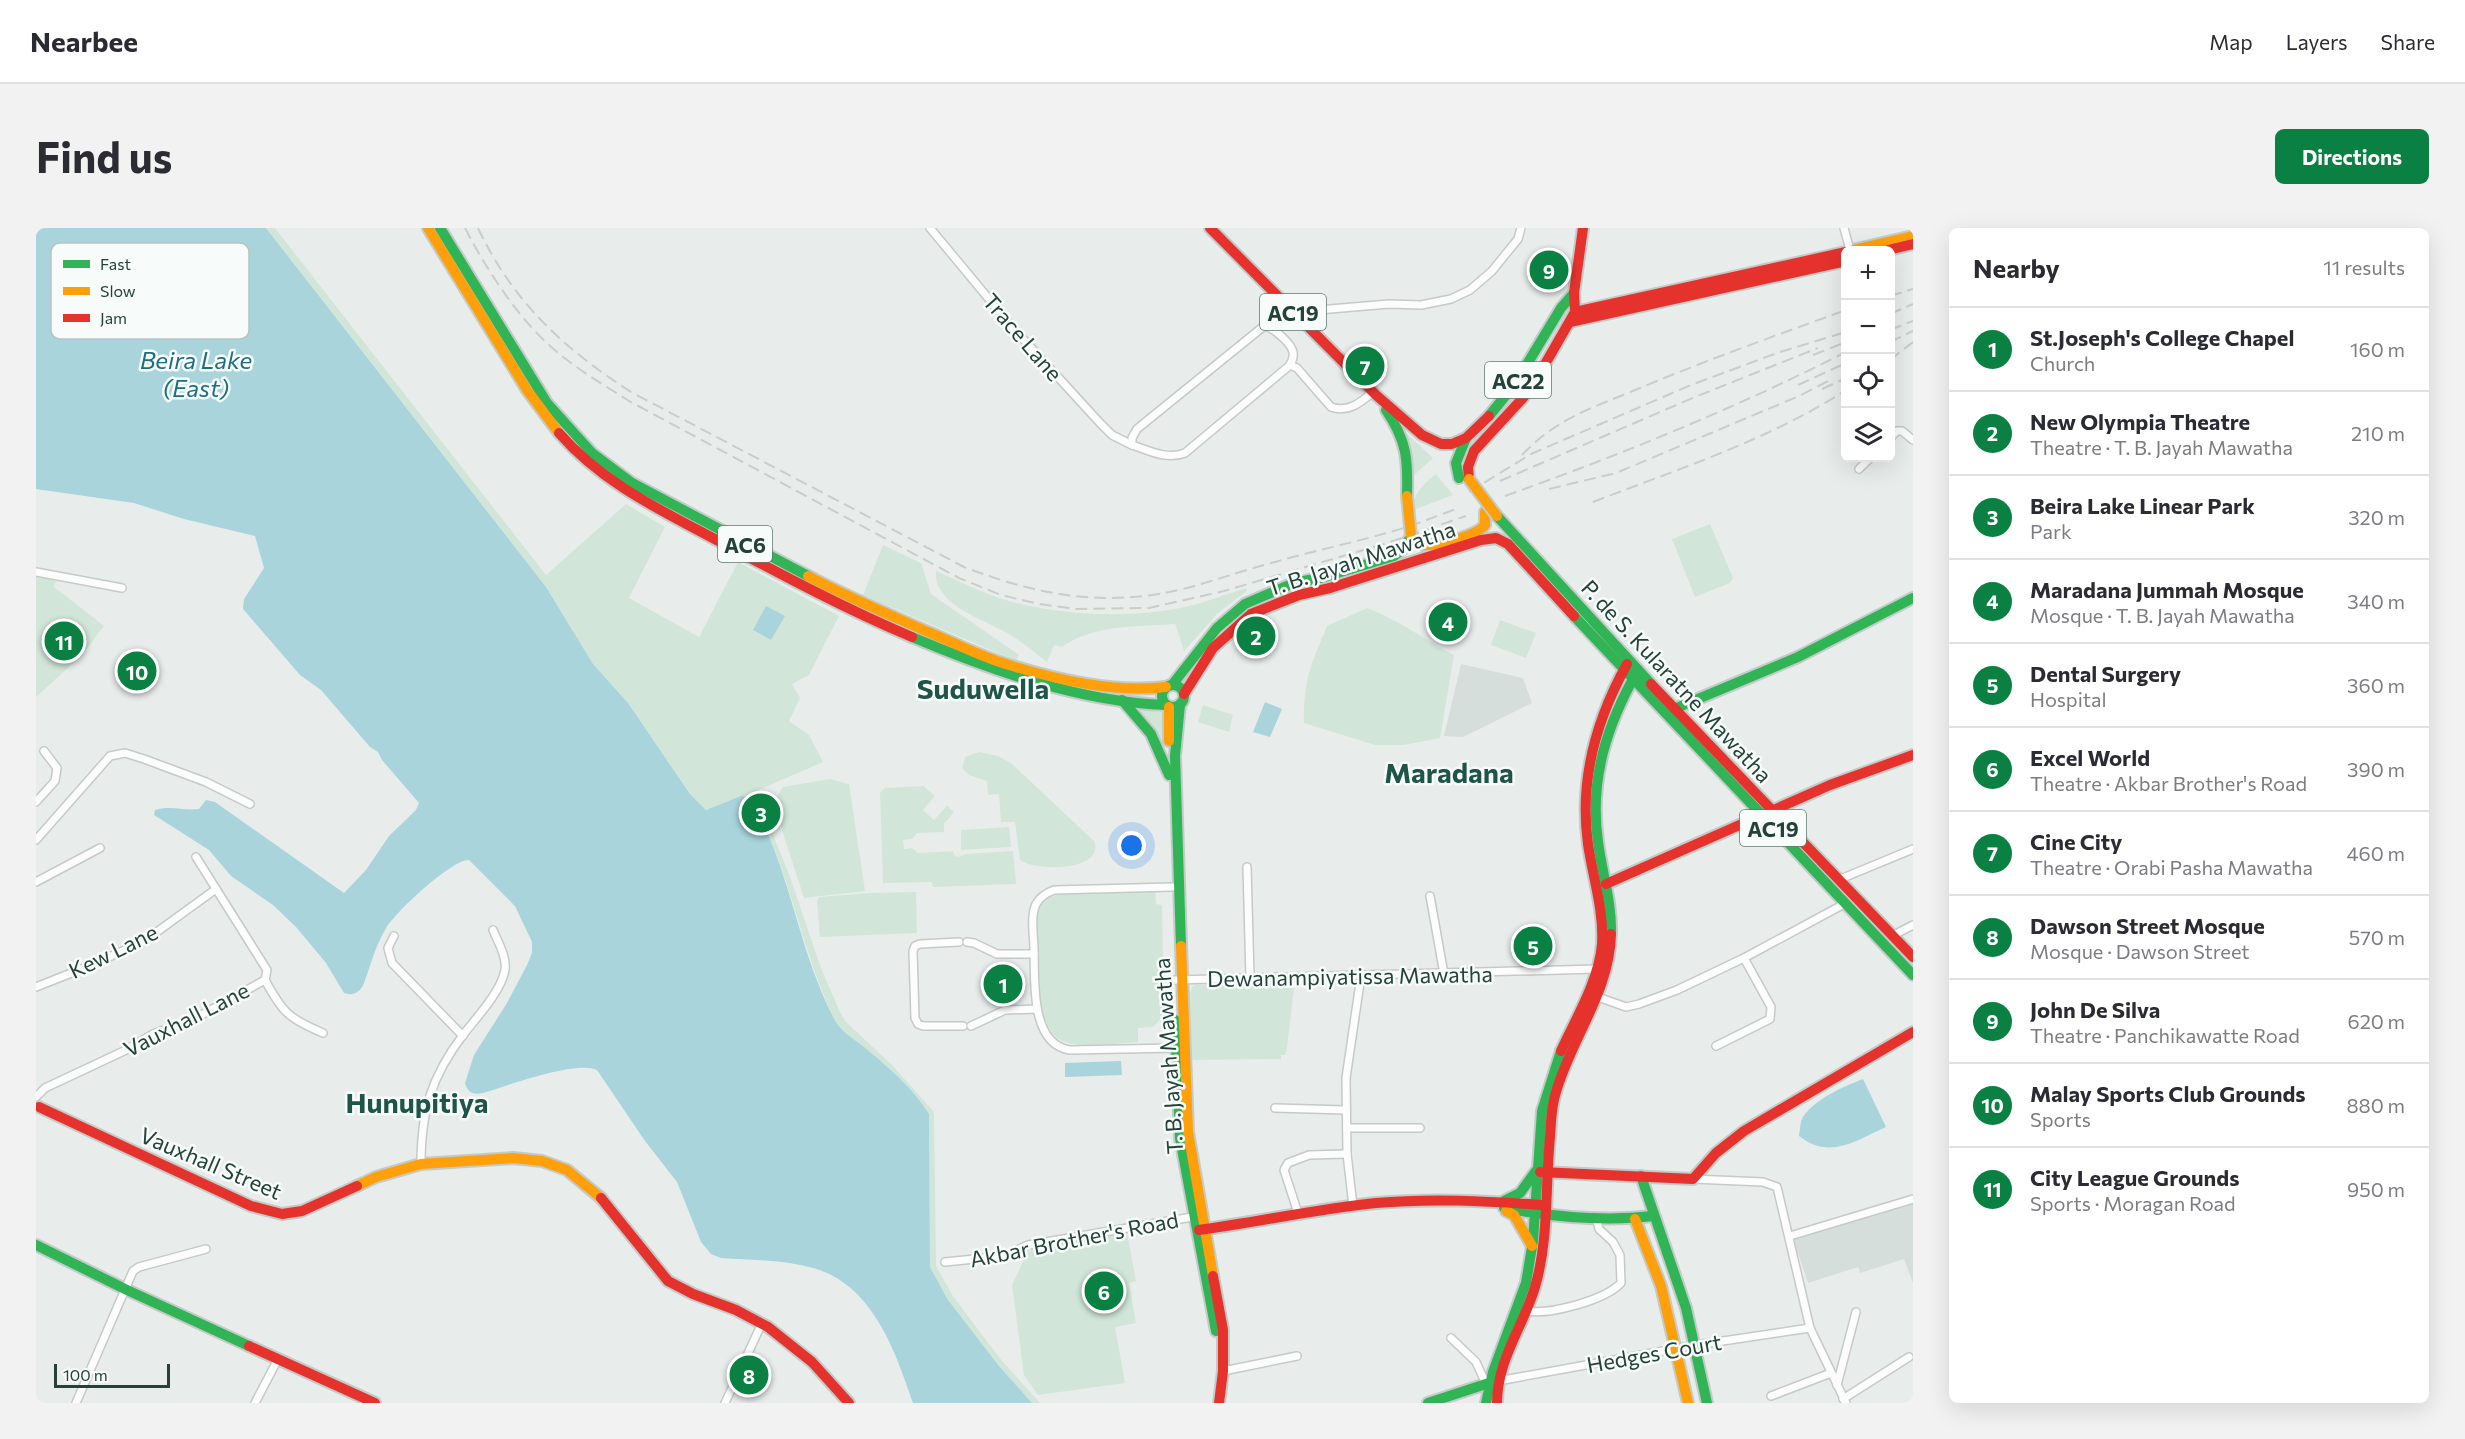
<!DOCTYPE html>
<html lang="en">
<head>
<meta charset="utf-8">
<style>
	body { margin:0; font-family:Commissioner,sans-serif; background:#f2f2f3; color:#2b2b33 }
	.controls { position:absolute; right:18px; top:18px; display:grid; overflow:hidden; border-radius:9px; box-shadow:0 6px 24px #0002 }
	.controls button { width:54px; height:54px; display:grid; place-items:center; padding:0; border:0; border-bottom:2px solid #e1e1e2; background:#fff; color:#2b2b33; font:30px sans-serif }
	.scale { position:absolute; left:18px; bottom:15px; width:116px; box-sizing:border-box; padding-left:6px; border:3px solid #24423a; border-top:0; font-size:16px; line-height:21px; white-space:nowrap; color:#24423a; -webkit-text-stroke:4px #f7fbf9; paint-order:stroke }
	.you { position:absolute; left:1096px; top:618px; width:21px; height:21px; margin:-15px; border:4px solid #fff; border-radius:50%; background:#1a73e8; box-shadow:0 0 0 9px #1a73e833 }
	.badge { display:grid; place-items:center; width:39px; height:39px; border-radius:50%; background:#0b8043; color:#fff; font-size:20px; font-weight:700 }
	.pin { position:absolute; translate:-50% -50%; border:3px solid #fff; box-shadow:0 2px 6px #0006 }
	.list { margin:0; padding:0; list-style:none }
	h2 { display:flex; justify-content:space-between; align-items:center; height:78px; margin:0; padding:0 24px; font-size:26px }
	h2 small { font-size:20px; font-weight:400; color:#7c7c81 }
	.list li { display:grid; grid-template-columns:39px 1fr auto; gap:18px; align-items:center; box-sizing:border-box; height:84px; padding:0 24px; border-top:2px solid #e1e1e2 }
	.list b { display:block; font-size:22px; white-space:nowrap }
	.list p { margin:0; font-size:20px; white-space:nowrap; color:#7c7c81 }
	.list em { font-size:20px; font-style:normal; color:#7c7c81 }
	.icon { flex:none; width:33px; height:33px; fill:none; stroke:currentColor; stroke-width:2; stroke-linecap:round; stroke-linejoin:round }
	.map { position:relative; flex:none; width:1877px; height:1175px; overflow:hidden; border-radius:9px }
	header { display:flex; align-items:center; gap:36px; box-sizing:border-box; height:84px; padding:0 30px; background:#fff; border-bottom:2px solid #e1e1e2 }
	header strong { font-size:28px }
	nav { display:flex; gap:33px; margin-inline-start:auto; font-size:21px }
	.intro { display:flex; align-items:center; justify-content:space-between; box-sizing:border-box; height:144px; padding:0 36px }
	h1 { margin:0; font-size:42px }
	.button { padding:15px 27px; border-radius:9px; background:#0b8043; color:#fff; font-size:21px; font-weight:700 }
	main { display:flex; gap:36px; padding:0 36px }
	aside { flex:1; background:#fff; border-radius:9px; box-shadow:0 6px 24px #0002 }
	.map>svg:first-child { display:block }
</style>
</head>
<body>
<header>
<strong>Nearbee</strong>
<nav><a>Map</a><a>Layers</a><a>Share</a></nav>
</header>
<div class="intro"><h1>Find us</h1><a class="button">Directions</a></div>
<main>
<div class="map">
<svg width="1877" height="1175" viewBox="0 0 1877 1175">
	<rect width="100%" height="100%" fill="#e8edeb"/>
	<g fill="#d6dedb">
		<path d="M1425,436L1487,450L1496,475L1427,509L1408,508Z"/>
		<path d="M1877,971V1055L1868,1031L1824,1045L1822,1039L1772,1055L1757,1010Z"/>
	</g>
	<g fill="#d1e6d8">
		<path d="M230,0H239L510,347L590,276L629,299L593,370L663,409L702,334L803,388L773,447L756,456L764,470L753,493L773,507L787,534L720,563L754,649L785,740L804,784L810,794L855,836L898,884L900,1038L917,1068L946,1107L967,1134L1004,1175H996L963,1138L912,1072L894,1039L893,886C879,863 854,840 833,823C821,814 806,806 799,792C764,722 753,634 713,569L670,582L654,566L592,475L557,436L510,359Z"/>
		<path d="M1369,204L1397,230L1376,249Z"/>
		<path d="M1400,246L1417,267L1377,282C1376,267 1388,255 1400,246Z"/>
		<path d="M1674,296L1697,350L1694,355L1659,369L1636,311Z"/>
		<path d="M847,317L885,335L895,366L983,427L980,433L827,367Z"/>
		<path d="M900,343C921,352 942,363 963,370C1021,388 1090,391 1149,379C1169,375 1190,366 1210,360L1211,363L1183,384L1148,423L1139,396C1101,399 1058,396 1026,419L1018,417L1011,434C998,424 986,414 973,406C949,392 897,377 900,343Z"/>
		<path d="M0,348L16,350L20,354L17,358L68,398L46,427L0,469Z"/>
		<path d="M1331,380C1361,391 1389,412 1418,427L1404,510L1368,517H1339L1268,495C1267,452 1275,437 1291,398Z"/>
		<path d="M1464,392L1500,405L1490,430L1455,417Z"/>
		<path d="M1167,477L1197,487L1193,504L1162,494Z"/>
		<path d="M1099,480L1129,485L1128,516H1126Z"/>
		<path d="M943,524L962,528L976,536L1058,613C1070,643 999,644 984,632L979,594H965L963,566L952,567L951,553L933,547L926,540L929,529Z"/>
		<path d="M794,551L813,556L829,663L768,670L737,574L747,559Z"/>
		<path d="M887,558L899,568L887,582L898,592L911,578L918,584L908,596V604L881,605L876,611L867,612L868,621L876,620L882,625L917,623L918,627L922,629L930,626L977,623L980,656L897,659L896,654L847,655L844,565L849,560Z"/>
		<path d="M973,599L975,619L925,622V602Z"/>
		<path d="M1119,662L1120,676L1126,677L1128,787L1117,799L1102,800V814C1082,815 1047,821 1029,814C993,802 1002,716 1001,685C1006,673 1013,668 1026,666Z"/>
		<path d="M880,664L881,705L784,709L781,673L783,669L834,665Z"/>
		<path d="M1259,753L1251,819L1249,827H1245V831L1152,832L1151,811L1155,810L1154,765L1156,759L1159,757Z"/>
		<path d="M1091,1005L1100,1053L1093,1055L1100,1095L1079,1099L1089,1155L1002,1167L988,1147L976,1057L992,1023Z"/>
	</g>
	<g fill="#a9d4db">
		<path d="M0,0H230L510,359L557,436L592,475L654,566L670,582L705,568L713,569C755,638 761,723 800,794C807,806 823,814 834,824C855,841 879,863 893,886L894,1039L912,1072L963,1138L996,1175H877C859,1122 836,1056 777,1040C747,1032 715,1032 685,1030L675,1026L665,1014L641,954L609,913L561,842C540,832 471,858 447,865C437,867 432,865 429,855L438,827L471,775L491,737L496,725V714L479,678L433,632C416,631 357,686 349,702C339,719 334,739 327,758C322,765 317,768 308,765L290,735L260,699L237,677L195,648L173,622L118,587L119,582C134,577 148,583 163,581L170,572L179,574L308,665L330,642L353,608L380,582L383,575L346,532L342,524L334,519L285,462L264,447L207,381L208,371L228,340L219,308L148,291L98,275L0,261Z"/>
		<path d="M730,378L749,388L735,412L717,402Z"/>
		<path d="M1229,474L1246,481L1234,509L1217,504Z"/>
		<path d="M1085,833L1086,847L1029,849V835Z"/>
		<path d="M1827,851L1850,899C1819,913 1793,932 1763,908C1764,902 1764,894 1767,889C1780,870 1807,859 1827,851Z"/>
	</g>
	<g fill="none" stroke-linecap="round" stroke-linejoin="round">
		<defs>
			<g id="street">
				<path d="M894,0L977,100L1064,195L1076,207L1096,217"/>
				<path d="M1808,0L1814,22"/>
				<path d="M1268,95L1276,84L1282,82L1353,76L1385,77L1415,71L1434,62L1456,43L1482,11L1485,0"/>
				<path d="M1228,98C1237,99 1255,115 1257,124C1258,130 1256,134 1253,138L1149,225C1131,232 1114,223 1096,217V210L1101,201Z"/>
				<path d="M1254,137L1261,140L1295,179C1312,185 1324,175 1337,164"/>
				<path d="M1854,210L1861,203H1866L1877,212"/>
				<path d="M1823,241L1834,230"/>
				<path d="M0,344L86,360"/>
				<path d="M0,574L19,553L21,540L8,523"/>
				<path d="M0,612L74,528L89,525L108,531L170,554L214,576"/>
				<path d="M160,629L231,742L229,752"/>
				<path d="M1211,639L1214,749"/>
				<path d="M1802,652L1877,621"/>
				<path d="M0,654L64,620"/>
				<path d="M1136,659L1018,662C1010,665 1004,669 1000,676C994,689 998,708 998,722C999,753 994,816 1034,822L1140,820"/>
				<path d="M1394,668L1408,746"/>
				<path d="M358,708L352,720L356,735L427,808"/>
				<path d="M1856,708L1877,697"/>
				<path d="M923,714L884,716L879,718L877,723L879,790L882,796L887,798H927"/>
				<path d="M931,714L938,715L961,726H998"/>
				<path d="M1139,752L1561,741"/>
				<path d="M0,759L48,740L107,714L180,661"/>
				<path d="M1559,768L1590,779L1603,776L1641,762L1708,730L1810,675"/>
				<path d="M935,798L969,782L1001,781"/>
				<path d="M1680,818L1734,791L1735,779L1708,730"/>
				<path d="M0,869L9,860L90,822L117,806L160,790L229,752C247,785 252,790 287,805"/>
				<path d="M1239,880L1310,882"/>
				<path d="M1311,900H1384"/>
				<path d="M385,936C385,884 395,849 427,807C440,790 465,764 469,742C471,729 462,714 457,702"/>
				<path d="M1657,951L1727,954L1741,959L1774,1100L1810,1175"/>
				<path d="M1317,978L1311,926L1310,850L1325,748"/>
				<path d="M1263,988L1248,942L1252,935L1273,927L1311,926"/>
				<path d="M1754,1008L1877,971"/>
				<path d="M909,1034L968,1028L992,1017L1162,988"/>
				<path d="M1491,1083C1514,1087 1569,1072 1585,1055L1584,1027L1577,1014L1563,1001L1560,989"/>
				<path d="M1415,1110L1440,1134L1450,1156"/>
				<path d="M1187,1143L1261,1128"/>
				<path d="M1462,1153L1660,1117L1774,1100"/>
				<path d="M1801,1157L1820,1084"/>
				<path d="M1735,1168L1795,1145"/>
				<path d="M1807,1171L1873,1129"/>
				<path d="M40,1175L97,1043L103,1039L170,1021"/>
				<path d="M219,1175L242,1131"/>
				<path d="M689,1175L726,1095"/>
			</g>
			<g id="fast">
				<path d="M404,0L511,175L556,225L596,255L772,348"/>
				<path d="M1350,182C1371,213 1372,231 1371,268"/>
				<path d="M1453,188L1479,156L1525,80L1538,65"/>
				<path d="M1423,250L1420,235L1430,210"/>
				<path d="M1461,288L1615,456"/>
				<path d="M1538,388L1877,747"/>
				<path d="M876,409C954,442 1045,474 1130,477"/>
				<circle cx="1137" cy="468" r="11"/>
				<path d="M1136,457L1181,400L1209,376L1258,355L1288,349L1358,328L1368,320L1375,308L1377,310"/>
				<path d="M1086,472L1115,506L1133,547"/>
				<path d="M1144,476L1139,528L1145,718"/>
				<path d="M1638,481L1762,429L1877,370"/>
				<path d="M1575,706C1576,675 1566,645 1562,614C1553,551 1571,496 1602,442"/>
				<path d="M1139,792L1144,910L1180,1103"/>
				<path d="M1605,948L1650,1080L1671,1175"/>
				<path d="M1468,973L1484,965L1500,943"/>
				<path d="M1468,980C1518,989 1567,994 1617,988"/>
				<path d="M0,1017L91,1062L213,1118"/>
				<path d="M1392,1175L1456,1154"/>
				<path d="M1450,1175L1457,1144L1490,1055L1497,1013L1506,883L1525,823"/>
			</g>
			<g id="slow">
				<path d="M392,0L491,162L523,205"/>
				<path d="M1817,22L1877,8"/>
				<path d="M1377,310C1381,314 1385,317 1390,317C1404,318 1441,307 1449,297V284"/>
				<path d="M772,348C811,369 852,386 892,404C919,415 945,429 973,437C1022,452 1078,465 1130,459"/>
				<path d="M1133,479V513"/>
				<path d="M1145,718L1152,904L1177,1048"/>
				<path d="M321,958L340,949L385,936L477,930L506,933L531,942L565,970"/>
				<path d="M1470,983L1478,987L1496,1018"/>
				<path d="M1599,991L1625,1058L1652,1175"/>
			</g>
			<g id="jam">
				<path d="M1174,0L1340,167L1386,207L1405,216H1416L1430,210L1453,188"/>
				<path d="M1852,22L1877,16"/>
				<path d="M1539,84L1810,24"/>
				<path d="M1534,94L1810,33"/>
				<path d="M523,205C568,257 629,284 688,316C750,349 812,382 876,409"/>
				<path d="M1433,251L1432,239L1438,223L1487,170L1508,138L1539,84L1538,65L1547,0"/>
				<path d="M1615,456L1877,729"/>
				<path d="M1148,466L1177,420L1215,386L1263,367L1294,360L1445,312L1460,310L1472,316L1538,388"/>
				<path d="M1570,656L1794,557L1877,527"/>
				<path d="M1525,823C1540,790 1563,753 1566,716C1568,682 1557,650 1552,616C1543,552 1560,492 1591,436"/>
				<path d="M3,879L215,978L246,986L266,983L321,958"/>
				<path d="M1504,944L1657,951L1680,925L1708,903L1877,804"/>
				<path d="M565,970L632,1053L657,1066L700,1082L732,1099L776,1134L813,1175"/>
				<path d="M1163,1002C1222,994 1281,981 1340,975C1395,970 1450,973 1505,977"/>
				<path d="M1177,1048L1187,1102V1143L1183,1175"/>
				<path d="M213,1118L339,1175"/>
				<path d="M1461,1175C1461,1132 1487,1099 1499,1059C1513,1011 1509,959 1514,909C1515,894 1515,879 1520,864C1535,811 1574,763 1575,706"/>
			</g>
		</defs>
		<use href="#street" stroke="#c5cac8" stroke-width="10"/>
		<use href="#fast" stroke="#c3cbc8" stroke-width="14"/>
		<use href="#slow" stroke="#c3cbc8" stroke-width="14"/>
		<use href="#jam" stroke="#c3cbc8" stroke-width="14"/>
		<use href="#street" stroke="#fcfcfc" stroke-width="7"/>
		<use href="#fast" stroke="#30b455" stroke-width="10"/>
		<use href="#slow" stroke="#ff9f0a" stroke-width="10"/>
		<use href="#jam" stroke="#e5322d" stroke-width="10"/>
		<g stroke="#c9cdcc" stroke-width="2" stroke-dasharray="12 6" stroke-linecap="butt">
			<path d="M429,0C449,39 480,87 513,117C537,139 565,155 593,173L923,350L965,367L1003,376L1041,381L1113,380L1188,363L1351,315L1430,288"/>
			<path d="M442,0C477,74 527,120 595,164L928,339C1002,367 1067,380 1147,361C1178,353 1208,342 1239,334C1277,323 1316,315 1354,304C1377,298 1400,288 1423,280"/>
			<path d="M1854,68L1877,61"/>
			<path d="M1854,86L1877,76"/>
			<path d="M1854,102L1877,93"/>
			<path d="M1854,114L1877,103"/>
			<path d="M1777,127L1810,114"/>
			<path d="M1854,132L1877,114"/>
			<path d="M1762,157L1810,135"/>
			<path d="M1786,161L1810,150"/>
			<path d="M1486,227C1522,189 1557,180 1604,160C1671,132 1741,107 1810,82"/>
			<path d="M1464,253L1659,169L1782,120"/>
			<path d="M1513,261L1580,245L1763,168L1792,153"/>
			<path d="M1433,264L1495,226L1655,157L1741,125L1810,104"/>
			<path d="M1469,268C1584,227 1700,180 1810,124"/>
			<path d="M1557,274C1642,241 1733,212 1810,162"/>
		</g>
		<defs>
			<g id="slow-bridge">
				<path d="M1433,251L1461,288"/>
				<path d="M1371,268L1375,308"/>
			</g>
		</defs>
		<use href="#slow-bridge" stroke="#c3ccc9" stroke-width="14" stroke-linecap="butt"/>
		<use href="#slow-bridge" stroke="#ff9f0a" stroke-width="10"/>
	</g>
	<g text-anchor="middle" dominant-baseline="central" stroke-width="5" stroke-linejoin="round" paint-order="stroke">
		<g fill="#f7fbf9" stroke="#637a73" stroke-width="1.5">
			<rect x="1224" y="66" width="66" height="36" rx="4.5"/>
			<rect x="1449" y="134" width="66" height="36" rx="4.5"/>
			<rect x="682" y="298" width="54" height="36" rx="4.5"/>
			<rect x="1704" y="582" width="66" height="36" rx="4.5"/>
		</g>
		<g font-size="21" font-weight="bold" fill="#24423a">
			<text x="1257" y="84">AC19</text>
			<text x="1482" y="152">AC22</text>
			<text x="709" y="316">AC6</text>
			<text x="1737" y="600">AC19</text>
		</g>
		<g font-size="22" fill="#24423a" stroke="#f7fbf9">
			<text transform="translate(987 109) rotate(49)">Trace Lane</text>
			<text transform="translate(1325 330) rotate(-18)">T. B. Jayah Mawatha</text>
			<text transform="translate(1641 453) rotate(47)">P. de S. Kularatne Mawatha</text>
			<text transform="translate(77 723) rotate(-26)">Kew Lane</text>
			<text transform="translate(1314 748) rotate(-1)">Dewanampiyatissa Mawatha</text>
			<text transform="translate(150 791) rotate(-27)">Vauxhall Lane</text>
			<text transform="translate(1132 828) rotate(-94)">T. B. Jayah Mawatha</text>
			<text transform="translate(175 935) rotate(23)">Vauxhall Street</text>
			<text transform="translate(1038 1011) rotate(-11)">Akbar Brother's Road</text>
			<text transform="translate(1618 1125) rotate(-10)">Hedges Court</text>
		</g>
		<g font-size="24" font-style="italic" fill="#1c6f80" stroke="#f7fbf9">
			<text x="160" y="131">Beira Lake<tspan x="160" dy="28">(East)</tspan></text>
		</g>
		<g font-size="28" font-weight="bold" fill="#1f5548" stroke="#f7fbf9">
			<text x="947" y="460">Suduwella</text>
			<text x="1413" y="544">Maradana</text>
			<text x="381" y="874">Hunupitiya</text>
		</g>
	</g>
	<rect x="15" y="15" width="198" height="96" rx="9" fill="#f7fbf9" stroke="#b8c4c0" stroke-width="1.5"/>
	<rect x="27" y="32" width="27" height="8" fill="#30b455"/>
	<rect x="27" y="59" width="27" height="8" fill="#ff9f0a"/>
	<rect x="27" y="86" width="27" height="8" fill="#e5322d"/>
	<g font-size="16" fill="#24423a">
		<text x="64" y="42">Fast</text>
		<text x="64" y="69">Slow</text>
		<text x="64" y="96">Jam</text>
	</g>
</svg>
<div class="controls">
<button>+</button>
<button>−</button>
<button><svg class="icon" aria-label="locate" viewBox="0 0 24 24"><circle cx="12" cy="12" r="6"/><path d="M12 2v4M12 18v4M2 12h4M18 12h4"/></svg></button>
<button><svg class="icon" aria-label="layers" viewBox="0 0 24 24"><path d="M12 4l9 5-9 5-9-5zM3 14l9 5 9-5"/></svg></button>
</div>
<div class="scale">100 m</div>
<div class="you"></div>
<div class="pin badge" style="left:967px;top:756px">1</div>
<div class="pin badge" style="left:1220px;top:408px">2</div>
<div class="pin badge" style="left:725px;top:585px">3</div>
<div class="pin badge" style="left:1412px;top:394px">4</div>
<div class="pin badge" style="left:1497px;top:718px">5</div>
<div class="pin badge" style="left:1068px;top:1063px">6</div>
<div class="pin badge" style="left:1329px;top:138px">7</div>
<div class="pin badge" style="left:713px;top:1147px">8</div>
<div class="pin badge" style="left:1513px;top:42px">9</div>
<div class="pin badge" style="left:101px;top:443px">10</div>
<div class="pin badge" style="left:28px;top:413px">11</div>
</div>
<aside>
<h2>Nearby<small>11 results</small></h2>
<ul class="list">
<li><span class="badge">1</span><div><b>St.Joseph's College Chapel</b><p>Church</p></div><em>160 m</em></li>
<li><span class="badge">2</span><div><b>New Olympia Theatre</b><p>Theatre · T. B. Jayah Mawatha</p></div><em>210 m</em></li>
<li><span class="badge">3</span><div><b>Beira Lake Linear Park</b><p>Park</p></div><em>320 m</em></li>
<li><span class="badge">4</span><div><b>Maradana Jummah Mosque</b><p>Mosque · T. B. Jayah Mawatha</p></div><em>340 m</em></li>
<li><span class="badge">5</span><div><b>Dental Surgery</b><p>Hospital</p></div><em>360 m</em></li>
<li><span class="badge">6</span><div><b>Excel World</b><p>Theatre · Akbar Brother's Road</p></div><em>390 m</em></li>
<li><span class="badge">7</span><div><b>Cine City</b><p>Theatre · Orabi Pasha Mawatha</p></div><em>460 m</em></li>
<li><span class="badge">8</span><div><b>Dawson Street Mosque</b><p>Mosque · Dawson Street</p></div><em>570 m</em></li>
<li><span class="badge">9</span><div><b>John De Silva</b><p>Theatre · Panchikawatte Road</p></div><em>620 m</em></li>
<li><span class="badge">10</span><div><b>Malay Sports Club Grounds</b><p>Sports</p></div><em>880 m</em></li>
<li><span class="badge">11</span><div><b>City League Grounds</b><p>Sports · Moragan Road</p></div><em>950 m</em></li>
</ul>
</aside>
</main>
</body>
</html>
